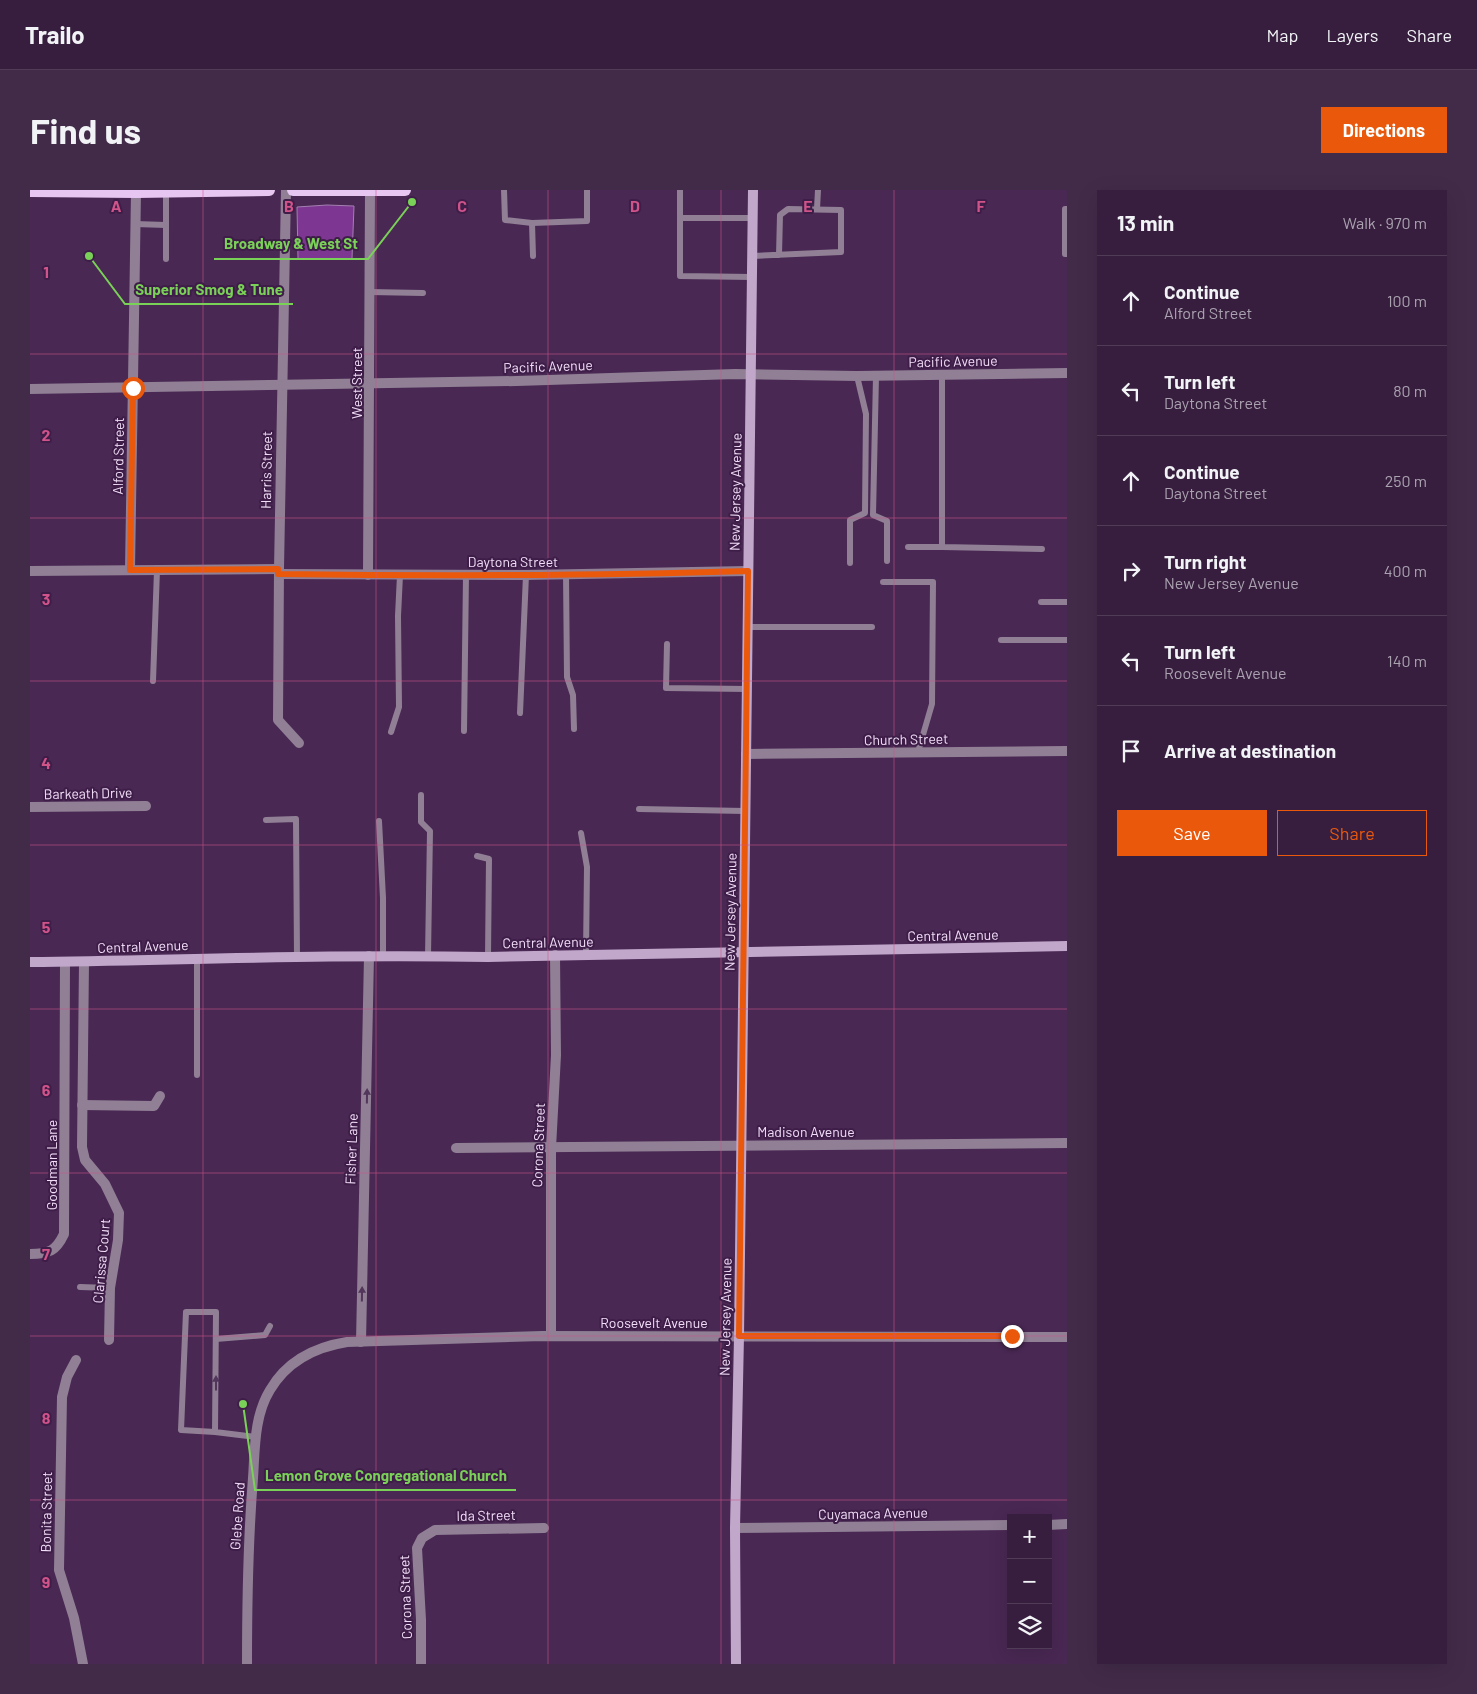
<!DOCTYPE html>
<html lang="en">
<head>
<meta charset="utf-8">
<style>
	body { margin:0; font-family:Barlow,sans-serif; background:#422b49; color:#f1f3f6 }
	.controls { position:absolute; right:15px; bottom:15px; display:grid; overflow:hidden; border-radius:0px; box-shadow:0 5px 20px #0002 }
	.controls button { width:45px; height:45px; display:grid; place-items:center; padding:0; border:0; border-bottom:1px solid #513c58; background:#371e3e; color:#f1f3f6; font:25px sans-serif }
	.stop { position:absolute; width:15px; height:15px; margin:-11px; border:4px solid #ea580c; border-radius:50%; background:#fff }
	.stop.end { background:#ea580c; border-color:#fff; box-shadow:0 1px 5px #0008 }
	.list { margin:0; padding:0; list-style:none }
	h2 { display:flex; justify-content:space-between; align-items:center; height:65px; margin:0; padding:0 20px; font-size:21px }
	h2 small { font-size:16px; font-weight:400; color:#aaa2b0 }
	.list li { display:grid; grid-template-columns:32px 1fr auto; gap:15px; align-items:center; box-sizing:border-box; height:90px; padding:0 20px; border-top:1px solid #513c58 }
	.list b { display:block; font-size:19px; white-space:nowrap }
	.list p { margin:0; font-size:16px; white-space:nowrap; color:#aaa2b0 }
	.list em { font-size:16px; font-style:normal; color:#aaa2b0 }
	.actions { display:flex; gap:10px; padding:15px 20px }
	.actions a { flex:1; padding:11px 0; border:1px solid #ea580c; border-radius:0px; text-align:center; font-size:18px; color:#ea580c }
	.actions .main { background:#ea580c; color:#fff }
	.icon { flex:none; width:28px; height:28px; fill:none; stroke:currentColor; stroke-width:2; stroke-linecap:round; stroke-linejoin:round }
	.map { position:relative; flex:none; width:1037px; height:1474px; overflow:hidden; border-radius:0px }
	header { display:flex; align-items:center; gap:30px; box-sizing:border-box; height:70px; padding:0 25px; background:#371e3e; border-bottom:1px solid #513c58 }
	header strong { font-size:24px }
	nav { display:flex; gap:28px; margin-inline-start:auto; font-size:18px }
	.intro { display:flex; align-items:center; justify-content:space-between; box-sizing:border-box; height:120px; padding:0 30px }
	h1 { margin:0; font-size:35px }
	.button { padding:12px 22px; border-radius:0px; background:#ea580c; color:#fff; font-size:18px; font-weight:700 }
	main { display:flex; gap:30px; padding:0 30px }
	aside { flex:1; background:#371e3e; border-radius:0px; box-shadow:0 5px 20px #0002 }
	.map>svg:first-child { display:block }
</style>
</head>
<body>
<header>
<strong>Trailo</strong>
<nav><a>Map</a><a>Layers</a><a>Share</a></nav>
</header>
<div class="intro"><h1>Find us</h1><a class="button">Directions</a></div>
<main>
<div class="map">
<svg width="1037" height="1474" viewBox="0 0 1037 1474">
	<rect width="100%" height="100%" fill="#492853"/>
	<path fill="#7d3792" stroke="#a47fb0" d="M297,15L324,16L322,69H268L267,17Z"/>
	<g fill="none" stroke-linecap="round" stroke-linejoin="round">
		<g stroke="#907f95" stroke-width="6">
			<path d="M474,0L475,30L502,33L557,31V0"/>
			<path d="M650,0V86L722,87"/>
			<path d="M136,2V69"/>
			<path d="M787,19L788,0"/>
			<path d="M1037,19H1035V64H1037"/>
			<path d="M650,28H722"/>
			<path d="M502,33L503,66"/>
			<path d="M105,34L136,35"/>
			<path d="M722,66L811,62V20L758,19L750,25L749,65"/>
			<path d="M340,102L393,103"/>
			<path d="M912,185V357L1012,359"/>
			<path d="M846,186L843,325L857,331V371"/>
			<path d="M878,357H912"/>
			<path d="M820,373V330L835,323L836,224L827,186"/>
			<path d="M536,384L537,487L543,505L544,539"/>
			<path d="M853,392H903L902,514L888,562"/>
			<path d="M1011,412H1037"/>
			<path d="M717,437H842"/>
			<path d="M971,450H1037"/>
			<path d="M637,454L636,498L717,499"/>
			<path d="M123,491L127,380"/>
			<path d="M490,523L496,385"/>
			<path d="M434,541L436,385"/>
			<path d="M361,542L369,517L368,426L370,385"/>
			<path d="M391,605V632L400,641L398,766"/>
			<path d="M609,619L715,621"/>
			<path d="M236,630L266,629L267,767"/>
			<path d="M349,631L353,708V766"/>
			<path d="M551,643L557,677L556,764"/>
			<path d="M447,666L459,669L458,767"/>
			<path d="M167,768V885"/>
			<path d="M50,1097L80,1098"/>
			<path d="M186,1149L235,1145L240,1136"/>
			<path d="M185,1242L186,1122H156L151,1240L185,1242L226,1247"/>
		</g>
		<g stroke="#907f95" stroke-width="10">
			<path d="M256,0L249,379L248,530L269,553"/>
			<path d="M0,199L487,191L705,184L827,186L1037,183"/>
			<path d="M100,380L106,2"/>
			<path d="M0,381L249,379"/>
			<path d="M249,384L496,385L718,381"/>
			<path d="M338,385L340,1"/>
			<path d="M716,564L1037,561"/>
			<path d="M0,617L116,616"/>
			<path d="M54,772L52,957L55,970L75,994L89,1023L88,1050L80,1098L79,1150"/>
			<path d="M52,915L124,916L130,906"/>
			<path d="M426,958L1037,953"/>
			<path d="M0,1064C19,1064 26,1061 34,1044L35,772"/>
			<path d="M521,1146V958L526,865L525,765"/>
			<path d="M331,1152L339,766"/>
			<path d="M46,1170L37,1187L32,1207L29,1380L44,1428L53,1474"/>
			<path d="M1018,1335L1037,1334"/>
			<path d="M705,1338L981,1335"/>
			<path d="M217,1474C217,1412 218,1350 223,1288C225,1259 224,1226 240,1200C257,1171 285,1157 317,1152L512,1146L1037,1147"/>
			<path d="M391,1474V1430L387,1358L392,1348L405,1340L514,1338"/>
		</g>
		<g stroke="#c1a7ca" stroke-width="10">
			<path d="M0,772C153,770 305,764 458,767L1037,756"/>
			<path d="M706,1474L705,1338L709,1146L723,0"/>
		</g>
		<g stroke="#e8c6f2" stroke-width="12">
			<path d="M263,0H375"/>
			<path d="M0,1L106,2L239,0"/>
		</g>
	</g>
	<defs><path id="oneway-solid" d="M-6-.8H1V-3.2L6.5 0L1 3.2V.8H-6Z" transform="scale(1.25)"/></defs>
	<g fill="#52365b">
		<use href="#oneway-solid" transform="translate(337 906) rotate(-89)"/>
		<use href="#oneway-solid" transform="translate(332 1104) rotate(-89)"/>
		<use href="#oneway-solid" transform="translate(186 1193) rotate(-90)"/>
	</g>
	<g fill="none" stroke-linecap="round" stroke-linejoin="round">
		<path stroke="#ea580c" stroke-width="6" d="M103,198L100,380L248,379V384C405,386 562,386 718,381L709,1146H982"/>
	</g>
	<path fill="none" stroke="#d0538a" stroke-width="1" stroke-opacity="0.55" d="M173,0V1474M346,0V1474M518,0V1474M691,0V1474M864,0V1474M0,164H1037M0,328H1037M0,491H1037M0,655H1037M0,819H1037M0,983H1037M0,1146H1037M0,1310H1037"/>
	<g text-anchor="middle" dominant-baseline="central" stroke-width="4" stroke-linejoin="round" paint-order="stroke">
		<g font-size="14" fill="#f2def8" stroke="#3e1e48">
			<text transform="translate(923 171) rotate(-1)">Pacific Avenue</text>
			<text transform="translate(518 176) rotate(-2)">Pacific Avenue</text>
			<text transform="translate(326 193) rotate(-90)">West Street</text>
			<text transform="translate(88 266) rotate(-89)">Alford Street</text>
			<text transform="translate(236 280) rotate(-89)">Harris Street</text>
			<text transform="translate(705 302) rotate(-89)">New Jersey Avenue</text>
			<text x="483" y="371">Daytona Street</text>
			<text transform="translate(876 549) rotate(-1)">Church Street</text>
			<text transform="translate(58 603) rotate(-1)">Barkeath Drive</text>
			<text transform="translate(700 722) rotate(-89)">New Jersey Avenue</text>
			<text transform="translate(923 745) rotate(-1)">Central Avenue</text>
			<text transform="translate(518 752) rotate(-1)">Central Avenue</text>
			<text transform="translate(113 756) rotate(-2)">Central Avenue</text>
			<text x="776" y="941">Madison Avenue</text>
			<text transform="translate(508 955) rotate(-88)">Corona Street</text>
			<text transform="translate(321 959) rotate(-88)">Fisher Lane</text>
			<text transform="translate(21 975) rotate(-90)">Goodman Lane</text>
			<text transform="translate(71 1071) rotate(-85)">Clarissa Court</text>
			<text transform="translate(695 1127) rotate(-89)">New Jersey Avenue</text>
			<text x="624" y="1132">Roosevelt Avenue</text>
			<text transform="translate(16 1322) rotate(-89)">Bonita Street</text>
			<text transform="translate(843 1323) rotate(-1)">Cuyamaca Avenue</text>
			<text transform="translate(456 1325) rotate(-1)">Ida Street</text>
			<text transform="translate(207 1326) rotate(-86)">Glebe Road</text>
			<text transform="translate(375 1407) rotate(-92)">Corona Street</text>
		</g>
	</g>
	<g font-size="16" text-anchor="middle" font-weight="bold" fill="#d0538a" stroke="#3e1e48" stroke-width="4" stroke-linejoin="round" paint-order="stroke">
		<text x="86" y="22">A</text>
		<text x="259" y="22">B</text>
		<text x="432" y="22">C</text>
		<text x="605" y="22">D</text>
		<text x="778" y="22">E</text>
		<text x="951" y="22">F</text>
		<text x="16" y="88">1</text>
		<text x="16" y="251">2</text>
		<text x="16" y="415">3</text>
		<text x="16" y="579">4</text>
		<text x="16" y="743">5</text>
		<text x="16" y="906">6</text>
		<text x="16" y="1070">7</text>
		<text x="16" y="1234">8</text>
		<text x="16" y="1398">9</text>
	</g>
	<path fill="none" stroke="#7ad157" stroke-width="2" d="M382 12L338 69H184M59 66L95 114H263M213 1214L225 1300H486"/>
	<g fill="#7ad157" stroke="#3e1e48" stroke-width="2">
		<circle cx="382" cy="12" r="5"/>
		<circle cx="59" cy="66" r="5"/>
		<circle cx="213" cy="1214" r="5"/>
	</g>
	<g font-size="15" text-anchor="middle" font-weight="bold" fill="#7ad157" stroke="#3e1e48" stroke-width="4" stroke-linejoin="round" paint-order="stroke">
		<text x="261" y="59">Broadway &amp; West St</text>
		<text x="179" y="105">Superior Smog &amp; Tune</text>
		<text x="356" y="1291">Lemon Grove Congregational Church</text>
	</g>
</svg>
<div class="controls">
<button>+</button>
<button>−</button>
<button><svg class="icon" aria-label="layers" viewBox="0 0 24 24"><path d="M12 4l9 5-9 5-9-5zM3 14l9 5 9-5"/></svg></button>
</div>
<div class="stop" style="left:103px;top:198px"></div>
<div class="stop end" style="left:982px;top:1146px"></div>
</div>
<aside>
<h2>13 min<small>Walk · 970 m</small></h2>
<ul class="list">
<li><svg class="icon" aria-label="ahead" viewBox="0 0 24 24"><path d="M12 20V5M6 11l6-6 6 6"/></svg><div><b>Continue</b><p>Alford Street</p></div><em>100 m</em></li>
<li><svg class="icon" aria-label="left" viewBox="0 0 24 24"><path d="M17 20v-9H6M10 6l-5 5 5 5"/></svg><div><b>Turn left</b><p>Daytona Street</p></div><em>80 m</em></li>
<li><svg class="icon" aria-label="ahead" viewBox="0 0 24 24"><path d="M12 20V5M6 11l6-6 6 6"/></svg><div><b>Continue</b><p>Daytona Street</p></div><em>250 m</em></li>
<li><svg class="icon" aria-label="right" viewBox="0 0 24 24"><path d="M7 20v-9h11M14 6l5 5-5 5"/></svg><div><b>Turn right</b><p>New Jersey Avenue</p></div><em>400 m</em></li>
<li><svg class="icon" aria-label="left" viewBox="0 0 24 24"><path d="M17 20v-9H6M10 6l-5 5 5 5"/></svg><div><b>Turn left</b><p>Roosevelt Avenue</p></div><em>140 m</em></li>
<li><svg class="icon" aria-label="arrive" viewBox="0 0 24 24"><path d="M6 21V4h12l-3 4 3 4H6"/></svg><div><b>Arrive at destination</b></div></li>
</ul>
<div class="actions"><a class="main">Save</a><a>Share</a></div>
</aside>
</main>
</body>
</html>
